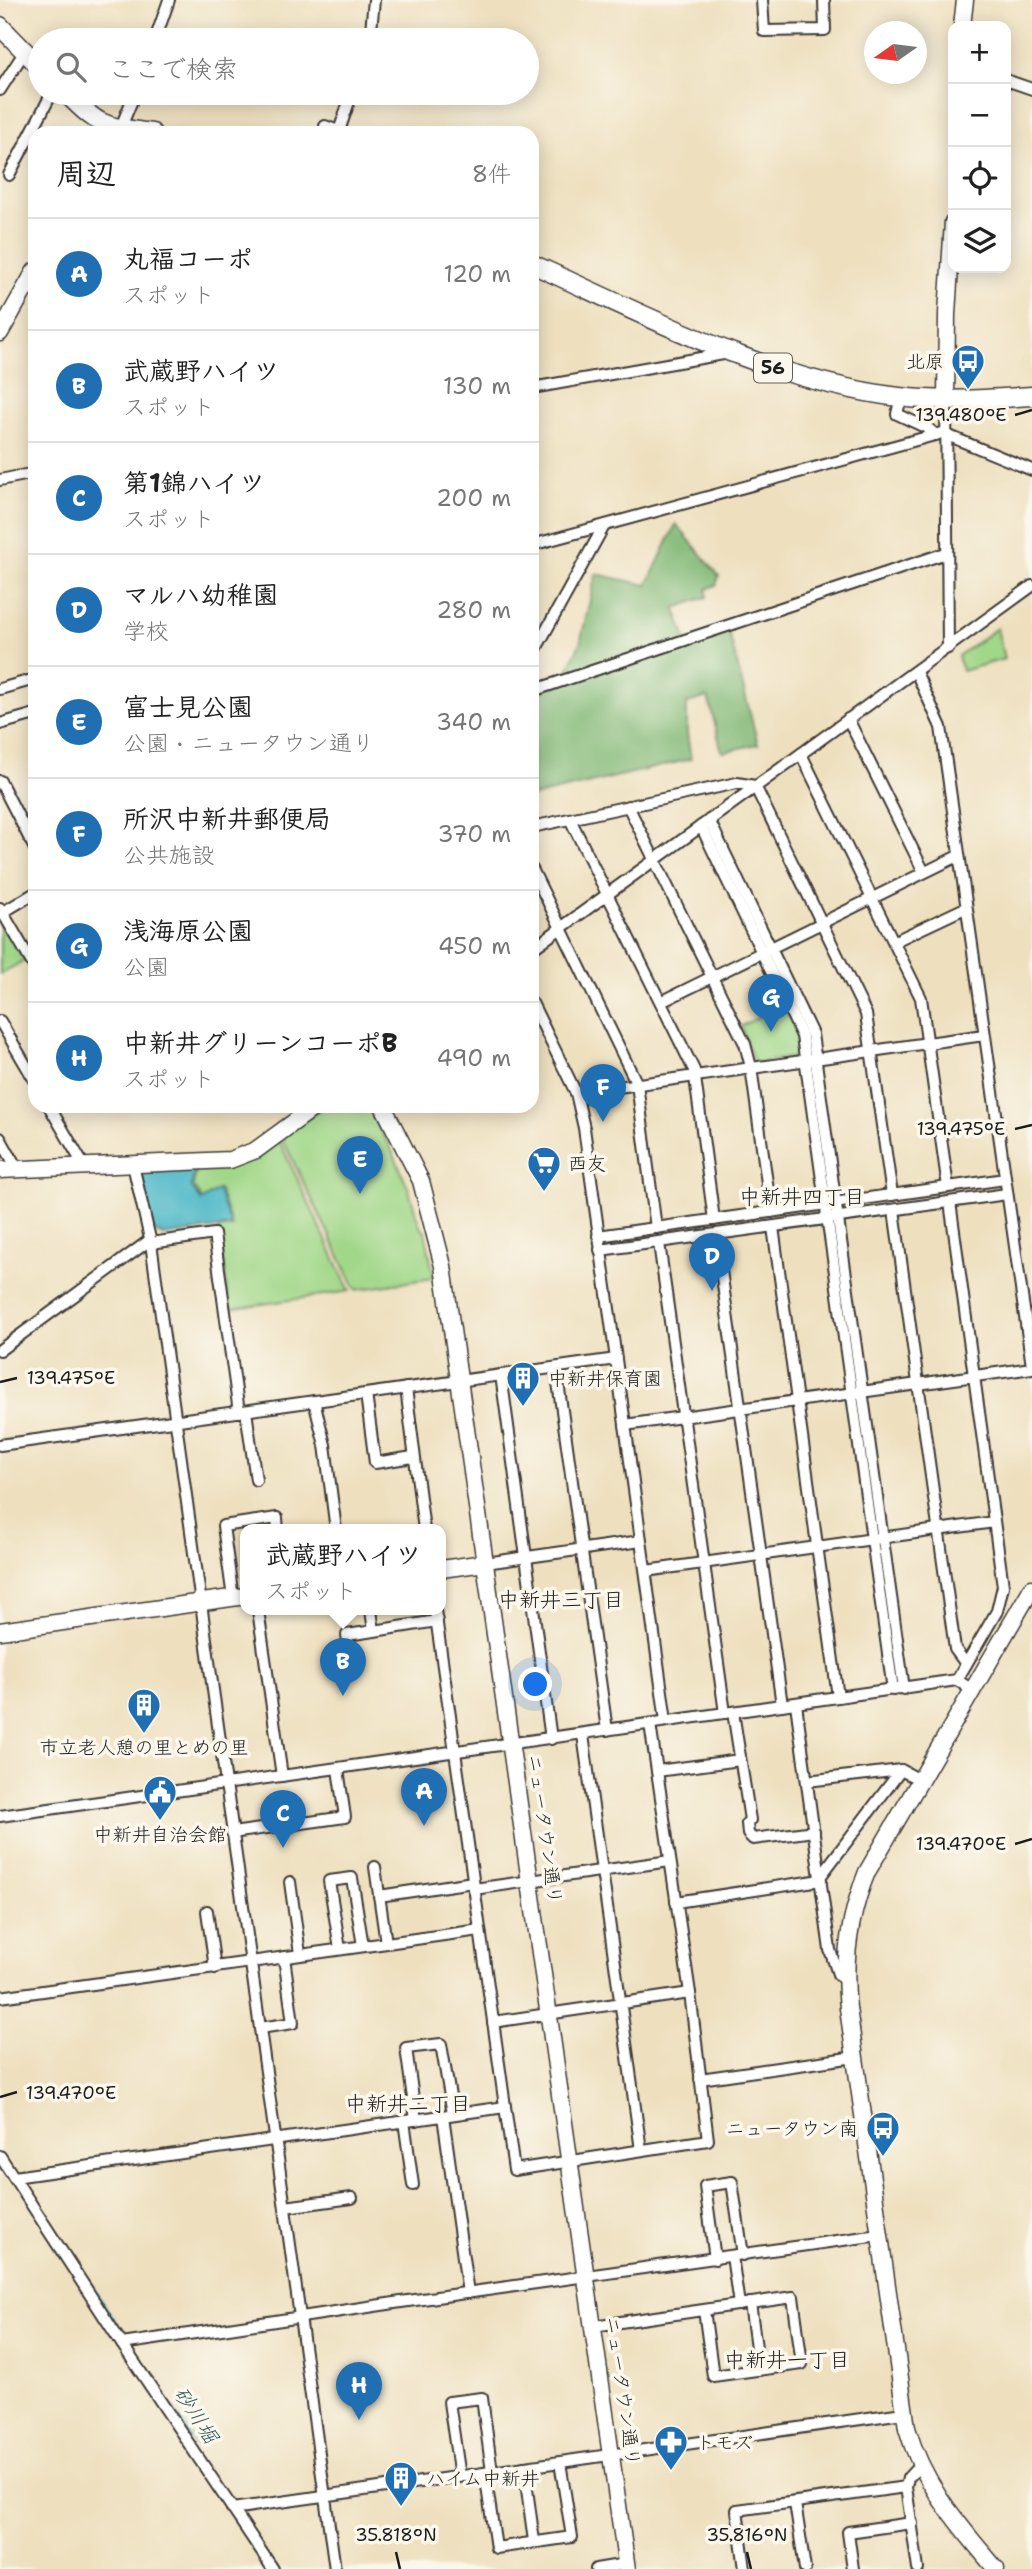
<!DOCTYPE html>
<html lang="ja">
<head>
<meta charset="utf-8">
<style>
	body { margin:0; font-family:"Shantell Sans","Klee One",sans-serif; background:#f2f2f2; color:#222 }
	.controls { position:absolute; right:21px; top:21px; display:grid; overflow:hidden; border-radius:14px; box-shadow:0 4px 18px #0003 }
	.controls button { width:63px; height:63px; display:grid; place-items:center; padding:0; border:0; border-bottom:2px solid #e0e0e0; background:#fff; color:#222; font:35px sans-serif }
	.compass { position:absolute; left:864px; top:21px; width:63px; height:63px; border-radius:50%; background:#fff; box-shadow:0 4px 18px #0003; rotate:256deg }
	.you { position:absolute; left:536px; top:1685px; width:24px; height:24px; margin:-18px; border:5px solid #fff; border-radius:50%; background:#1a73e8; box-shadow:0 0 0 10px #1a73e833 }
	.badge { display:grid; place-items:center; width:46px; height:46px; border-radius:50%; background:#1f6fb2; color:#fff; font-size:23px; font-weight:700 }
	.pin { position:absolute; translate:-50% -58px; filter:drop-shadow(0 2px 4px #0008) }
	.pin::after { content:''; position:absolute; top:37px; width:24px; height:21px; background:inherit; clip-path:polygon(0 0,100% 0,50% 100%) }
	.popup { position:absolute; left:240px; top:1524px; width:206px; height:91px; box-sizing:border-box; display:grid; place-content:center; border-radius:14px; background:#fff; filter:drop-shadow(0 2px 5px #0005); font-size:23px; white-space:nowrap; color:#767676 }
	.popup b { font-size:26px; color:#222 }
	.popup::after { content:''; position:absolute; left:50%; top:100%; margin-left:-14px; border:14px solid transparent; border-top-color:#fff }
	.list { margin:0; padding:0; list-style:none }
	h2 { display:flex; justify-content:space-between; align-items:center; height:91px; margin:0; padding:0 28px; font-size:30px }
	h2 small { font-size:23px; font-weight:400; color:#767676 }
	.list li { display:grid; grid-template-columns:46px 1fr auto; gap:21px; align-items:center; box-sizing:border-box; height:112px; padding:0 28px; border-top:2px solid #e0e0e0 }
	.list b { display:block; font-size:26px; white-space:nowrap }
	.list p { margin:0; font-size:23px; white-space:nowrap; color:#767676 }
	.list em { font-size:23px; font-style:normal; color:#767676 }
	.icon { flex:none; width:38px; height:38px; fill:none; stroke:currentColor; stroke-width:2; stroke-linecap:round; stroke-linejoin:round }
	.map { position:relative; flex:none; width:1032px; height:2569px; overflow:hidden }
	.search { position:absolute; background:#fff; box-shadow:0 4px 18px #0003; left:28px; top:28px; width:511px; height:77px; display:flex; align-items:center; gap:18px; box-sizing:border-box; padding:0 24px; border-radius:38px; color:#767676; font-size:26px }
	.panel { position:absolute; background:#fff; box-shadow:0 4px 18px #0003; left:28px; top:126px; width:511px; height:987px; border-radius:21px }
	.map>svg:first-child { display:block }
</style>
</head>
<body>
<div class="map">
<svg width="1032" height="2569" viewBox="0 0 1032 2569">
	<rect width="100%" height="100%" fill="#fbf7ec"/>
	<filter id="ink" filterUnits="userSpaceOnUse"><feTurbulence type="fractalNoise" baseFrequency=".0143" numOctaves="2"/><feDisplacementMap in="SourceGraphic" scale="14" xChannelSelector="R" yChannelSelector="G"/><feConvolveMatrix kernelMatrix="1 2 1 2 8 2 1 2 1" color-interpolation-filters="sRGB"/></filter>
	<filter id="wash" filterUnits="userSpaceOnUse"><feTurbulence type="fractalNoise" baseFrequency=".00686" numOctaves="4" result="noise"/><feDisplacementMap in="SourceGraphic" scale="28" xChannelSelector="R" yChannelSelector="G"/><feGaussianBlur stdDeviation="1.57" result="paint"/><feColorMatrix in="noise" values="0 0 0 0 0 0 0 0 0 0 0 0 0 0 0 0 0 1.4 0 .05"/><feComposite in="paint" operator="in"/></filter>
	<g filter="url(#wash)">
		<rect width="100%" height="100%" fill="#eee0bf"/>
		<g fill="#a0d788" stroke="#5e7a52" stroke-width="2">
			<path d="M997,628L1004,659L962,671L958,656Z"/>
			<path d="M1,918L25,960L0,974V919Z"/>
			<path d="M784,1004L794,1025L801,1052L798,1056L757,1063L753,1060L741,1026Z"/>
			<path d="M325,1106H373V1117L394,1155L408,1187L420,1227L425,1231L434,1278L356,1290L281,1136Z"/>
			<path d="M279,1140L350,1291L230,1309L218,1229L232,1227L219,1189L202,1200L193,1186L197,1167Z"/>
		</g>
		<path fill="#80b874" stroke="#4e6a48" stroke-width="2" d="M676,524L719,576L716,585L707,589V597L675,608L687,642L728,629L758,744L722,752L708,697L687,703V734L691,759L532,797V693L562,684L580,643L596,574L647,585Z"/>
		<path fill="#4bb8c7" stroke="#346a72" stroke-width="2" d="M195,1168L191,1187L201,1201L218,1190L231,1226L163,1236L153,1231L140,1174L144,1171Z"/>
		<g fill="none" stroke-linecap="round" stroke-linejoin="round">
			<g stroke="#4bb8c7" stroke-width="3.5">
				<path d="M64,2246L125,2337"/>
				<path d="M131,2347L198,2448"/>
			</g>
		</g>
	</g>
	<g filter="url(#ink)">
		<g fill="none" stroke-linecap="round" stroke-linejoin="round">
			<defs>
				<g id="street">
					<path d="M762,0L764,31L825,30L824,0"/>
					<path d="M155,40L169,0"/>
					<path d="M370,40L374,0"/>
					<path d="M1006,80L1032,89"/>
					<path d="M0,90L25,51"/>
					<path d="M325,126L344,133"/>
					<path d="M116,128L123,122L135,93"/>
					<path d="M339,131L352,93"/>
					<path d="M9,175L52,93"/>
					<path d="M532,388L729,353"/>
					<path d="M901,397L897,414L929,429L936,435"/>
					<path d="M946,399L948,648"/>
					<path d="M0,480L35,473"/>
					<path d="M532,545L942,433L1032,470"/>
					<path d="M532,656L604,526"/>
					<path d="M916,672L941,727L1032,1366"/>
					<path d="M0,689L35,679"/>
					<path d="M532,691L946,553"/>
					<path d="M848,719L924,872"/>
					<path d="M0,724L35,714"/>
					<path d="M801,754L921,998L948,1187"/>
					<path d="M0,781L35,849"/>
					<path d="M628,806L745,1044L751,1067L771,1212"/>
					<path d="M570,819L694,1070L714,1220"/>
					<path d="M709,820L812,1034L904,1689"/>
					<path d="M701,826L802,1036L893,1690"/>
					<path d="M532,827L737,783L755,786L866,1014L892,1195"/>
					<path d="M532,869L637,1084L656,1228"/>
					<path d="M0,908L35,968"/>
					<path d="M0,914L35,893"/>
					<path d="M895,941L965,908"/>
					<path d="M532,949L1032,586"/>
					<path d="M661,1002L958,856"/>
					<path d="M532,1003L576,1093L584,1128L666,1721"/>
					<path d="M0,1021L35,1081"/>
					<path d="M576,1093L984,1035"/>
					<path d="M49,1106L84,1166"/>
					<path d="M0,1138L18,1170"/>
					<path d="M133,1165L151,1243L335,2569"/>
					<path d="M950,1202L1003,1586L997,1611L957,1680"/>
					<path d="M894,1210L955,1649L966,1664"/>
					<path d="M773,1227L838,1697"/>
					<path d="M716,1235L782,1705"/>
					<path d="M598,1236L1005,1179"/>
					<path d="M151,1243L214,1234L239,1412"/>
					<path d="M659,1243L725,1713"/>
					<path d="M600,1250L1007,1194"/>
					<path d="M0,1350L150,1240"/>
					<path d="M556,1368L607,1730"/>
					<path d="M501,1375L551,1739"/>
					<path d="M406,1388L424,1530"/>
					<path d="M366,1394L375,1463L413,1457"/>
					<path d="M314,1401L325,1445L336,1530"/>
					<path d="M246,1411L256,1480"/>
					<path d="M625,1425L1032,1368"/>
					<path d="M0,1445L616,1359"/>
					<path d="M485,1563L641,1541"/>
					<path d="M646,1571L994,1522"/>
					<path d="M233,1598L223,1526L277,1518L278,1530"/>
					<path d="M258,1610L282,1776"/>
					<path d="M435,1610L514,2170L708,2140L690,1993L650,1724"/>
					<path d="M374,1631L437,1621"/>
					<path d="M351,1660L347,1635L374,1631L371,1610"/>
					<path d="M796,1704L830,1950L838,1974L847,1983"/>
					<path d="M733,1712L750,1820L747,1823L748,1834L753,1839L814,1831"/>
					<path d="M583,1735L641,2150"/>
					<path d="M657,1771L740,1760"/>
					<path d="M807,1781L901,1770"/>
					<path d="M0,1816L957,1680L972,1690"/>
					<path d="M232,1833L345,1817L338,1769"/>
					<path d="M375,1867L386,1943"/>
					<path d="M820,1877L901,1770L920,1780"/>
					<path d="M290,1882L300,1954"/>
					<path d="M474,1889L670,1861"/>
					<path d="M379,1896L473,1882"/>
					<path d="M676,1902L821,1880"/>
					<path d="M207,1911L215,1968"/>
					<path d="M340,1949L329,1881L352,1878L363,1946"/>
					<path d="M0,1997L480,1930"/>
					<path d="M493,2022L690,1993"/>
					<path d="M260,2028L293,2023L284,1957"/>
					<path d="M700,2079L855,2057"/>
					<path d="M443,2116L468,2293"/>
					<path d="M416,2120L406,2048L441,2044L453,2114"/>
					<path d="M404,2121L413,2185"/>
					<path d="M0,2156L122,2344L273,2569"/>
					<path d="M14,2177L505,2107"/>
					<path d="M285,2207L352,2198"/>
					<path d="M732,2256L739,2305"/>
					<path d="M715,2259L705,2186L732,2182L743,2255"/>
					<path d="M750,2303L759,2370"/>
					<path d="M593,2326L793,2297L802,2364L713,2376L704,2310"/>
					<path d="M122,2344L401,2302L879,2235"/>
					<path d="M524,2467L534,2541"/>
					<path d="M485,2473L496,2548L572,2537L560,2462"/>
					<path d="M460,2477L449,2402L482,2398L492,2472"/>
					<path d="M795,2503L805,2569"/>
					<path d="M232,2509L903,2413"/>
					<path d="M596,2569L626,2564"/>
					<path d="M745,2569L737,2510L906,2487"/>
					<path d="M853,2569L848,2532L912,2523"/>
					<path d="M918,2569L906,2487L908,2478L920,2465"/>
				</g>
				<g id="secondary">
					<path d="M962,26L965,0"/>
					<path d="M0,333L35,271"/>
					<path d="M946,399L947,314L953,222"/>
					<path d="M383,1106L421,1181L443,1266L627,2569"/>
					<path d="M0,1170L230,1160L256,1150L316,1106"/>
					<path d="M441,1569L485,1563"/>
					<path d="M0,1631L245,1596"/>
					<path d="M996,2569C959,2525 923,2485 907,2428L848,2008C843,1961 849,1916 867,1872L1032,1588"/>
				</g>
				<g id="primary">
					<path d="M0,26L40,67"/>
					<path d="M66,93C101,128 103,126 152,133"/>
					<path d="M532,264C650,317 769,381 899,397C943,402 988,399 1032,396"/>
				</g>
			</defs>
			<use href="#street" stroke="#3c3934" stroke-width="14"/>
			<use href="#secondary" stroke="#3c3934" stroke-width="19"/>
			<use href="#primary" stroke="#3c3934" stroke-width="21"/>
			<use href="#street" stroke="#fff" stroke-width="10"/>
			<use href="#secondary" stroke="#fff" stroke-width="16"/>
			<use href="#primary" stroke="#fff" stroke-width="18"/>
		</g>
	</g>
	<path fill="none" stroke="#1c1c1c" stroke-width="2.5" d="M1015,415L1032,410M1015,1129L1032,1125M0,1382L17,1378M1015,1844L1032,1839M0,2097L17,2092M396,2552L400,2569M747,2552L751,2569"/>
	<defs>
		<symbol id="bus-pin" viewBox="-11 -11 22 30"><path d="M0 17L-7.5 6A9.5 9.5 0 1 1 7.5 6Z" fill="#1f6fb2" stroke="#fbf7ec"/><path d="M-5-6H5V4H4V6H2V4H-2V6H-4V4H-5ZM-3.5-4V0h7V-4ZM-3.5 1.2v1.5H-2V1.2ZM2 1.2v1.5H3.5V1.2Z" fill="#fff"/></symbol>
		<symbol id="supermarket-pin" viewBox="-11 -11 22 30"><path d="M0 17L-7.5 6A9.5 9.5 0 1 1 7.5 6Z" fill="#1f6fb2" stroke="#fbf7ec"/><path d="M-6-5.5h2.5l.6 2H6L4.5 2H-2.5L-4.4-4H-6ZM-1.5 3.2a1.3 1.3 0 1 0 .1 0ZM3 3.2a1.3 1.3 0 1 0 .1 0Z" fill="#fff"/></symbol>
		<symbol id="building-pin" viewBox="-11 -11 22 30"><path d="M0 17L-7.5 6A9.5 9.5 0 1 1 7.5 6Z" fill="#1f6fb2" stroke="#fbf7ec"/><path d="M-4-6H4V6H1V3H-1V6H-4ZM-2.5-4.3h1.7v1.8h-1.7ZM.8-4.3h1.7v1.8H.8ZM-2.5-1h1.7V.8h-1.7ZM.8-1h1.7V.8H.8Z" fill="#fff"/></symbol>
		<symbol id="civic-pin" viewBox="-11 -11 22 30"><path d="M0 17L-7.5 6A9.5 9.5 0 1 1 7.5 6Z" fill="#1f6fb2" stroke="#fbf7ec"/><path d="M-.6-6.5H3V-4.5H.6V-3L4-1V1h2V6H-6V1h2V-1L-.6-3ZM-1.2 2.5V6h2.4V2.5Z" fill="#fff"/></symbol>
		<symbol id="pharmacy-pin" viewBox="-11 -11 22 30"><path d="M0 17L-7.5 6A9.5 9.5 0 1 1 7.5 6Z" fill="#1f6fb2" stroke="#fbf7ec"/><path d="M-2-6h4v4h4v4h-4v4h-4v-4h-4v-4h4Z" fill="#fff"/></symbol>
	</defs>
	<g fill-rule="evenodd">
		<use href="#bus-pin" x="949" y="342" width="38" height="52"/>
		<use href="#supermarket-pin" x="525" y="1144" width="38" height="52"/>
		<use href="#building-pin" x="504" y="1359" width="38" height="52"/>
		<use href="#building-pin" x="125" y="1686" width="38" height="52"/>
		<use href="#civic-pin" x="141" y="1773" width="38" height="52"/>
		<use href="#bus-pin" x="864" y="2109" width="38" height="52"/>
		<use href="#pharmacy-pin" x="652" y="2423" width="38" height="52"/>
		<use href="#building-pin" x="382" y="2459" width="38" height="52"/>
	</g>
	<g text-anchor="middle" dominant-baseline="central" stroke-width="7" stroke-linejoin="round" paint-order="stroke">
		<rect fill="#fbf7ec" stroke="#5f5e5a" stroke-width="2" x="754" y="353.5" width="38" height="29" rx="5"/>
		<g font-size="18" font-weight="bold" fill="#1c1c1c">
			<text x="773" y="368">56</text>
		</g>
		<g font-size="19" fill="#1c1c1c" stroke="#fbf7ec" text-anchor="start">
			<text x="944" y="361" text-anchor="end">北原</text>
			<text x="568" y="1163">西友</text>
			<text x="548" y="1378">中新井保育園</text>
			<text x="144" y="1747" text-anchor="middle">市立老人憩の里とめの里</text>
			<text x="160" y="1834" text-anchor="middle">中新井自治会館</text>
			<text x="858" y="2128" text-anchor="end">ニュータウン南</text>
			<text x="696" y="2442">トモズ</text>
			<text x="426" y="2478">ハイム中新井</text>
		</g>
		<g font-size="19" fill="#1c1c1c" stroke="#fbf7ec">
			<text transform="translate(545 1829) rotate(82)">ニュータウン通り</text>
			<text transform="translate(623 2391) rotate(82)">ニュータウン通り</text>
		</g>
		<g font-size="21" fill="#1c1c1c" stroke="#fbf7ec">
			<text x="802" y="1197">中新井四丁目</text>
			<text x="561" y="1600">中新井三丁目</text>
			<text x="408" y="2104">中新井二丁目</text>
			<text x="787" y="2360">中新井一丁目</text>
		</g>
		<g font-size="21" font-style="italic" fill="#2f5a60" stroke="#fbf7ec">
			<text transform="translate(196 2415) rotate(57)">砂川堀</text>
		</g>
	</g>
	<g font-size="18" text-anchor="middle" fill="#1c1c1c" stroke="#fbf7ec" stroke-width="7" stroke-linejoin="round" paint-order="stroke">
		<text x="961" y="421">139.480°E</text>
		<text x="961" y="1135">139.475°E</text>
		<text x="71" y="1384">139.475°E</text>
		<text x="961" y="1850">139.470°E</text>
		<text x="71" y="2099">139.470°E</text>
		<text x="396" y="2541">35.818°N</text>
		<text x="747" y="2541">35.816°N</text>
	</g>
</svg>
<div class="controls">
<button>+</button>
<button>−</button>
<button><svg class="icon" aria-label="locate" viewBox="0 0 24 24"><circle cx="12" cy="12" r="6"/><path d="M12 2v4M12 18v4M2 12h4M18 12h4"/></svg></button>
<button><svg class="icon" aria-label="layers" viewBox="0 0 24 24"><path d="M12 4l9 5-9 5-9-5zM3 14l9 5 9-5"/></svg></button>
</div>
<svg class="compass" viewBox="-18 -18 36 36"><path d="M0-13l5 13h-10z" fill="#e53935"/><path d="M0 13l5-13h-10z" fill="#767676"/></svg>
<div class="you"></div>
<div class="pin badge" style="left:424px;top:1826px">A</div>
<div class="pin badge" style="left:343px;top:1696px">B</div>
<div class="popup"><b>武蔵野ハイツ</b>スポット</div>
<div class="pin badge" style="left:283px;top:1848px">C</div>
<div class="pin badge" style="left:712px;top:1291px">D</div>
<div class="pin badge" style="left:360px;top:1194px">E</div>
<div class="pin badge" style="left:603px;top:1122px">F</div>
<div class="pin badge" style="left:771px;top:1032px">G</div>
<div class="pin badge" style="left:359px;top:2420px">H</div>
<div class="search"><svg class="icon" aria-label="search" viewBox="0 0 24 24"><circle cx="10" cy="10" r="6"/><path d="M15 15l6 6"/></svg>ここで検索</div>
<section class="panel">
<h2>周辺<small>8件</small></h2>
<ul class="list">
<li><span class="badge">A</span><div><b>丸福コーポ</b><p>スポット</p></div><em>120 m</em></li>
<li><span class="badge">B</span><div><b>武蔵野ハイツ</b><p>スポット</p></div><em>130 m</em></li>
<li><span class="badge">C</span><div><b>第1錦ハイツ</b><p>スポット</p></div><em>200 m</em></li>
<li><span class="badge">D</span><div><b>マルハ幼稚園</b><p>学校</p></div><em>280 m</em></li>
<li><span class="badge">E</span><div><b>富士見公園</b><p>公園 · ニュータウン通り</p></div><em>340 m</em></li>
<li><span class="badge">F</span><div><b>所沢中新井郵便局</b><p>公共施設</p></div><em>370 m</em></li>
<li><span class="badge">G</span><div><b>浅海原公園</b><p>公園</p></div><em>450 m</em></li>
<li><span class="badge">H</span><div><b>中新井グリーンコーポB</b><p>スポット</p></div><em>490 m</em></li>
</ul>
</section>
</div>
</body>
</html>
